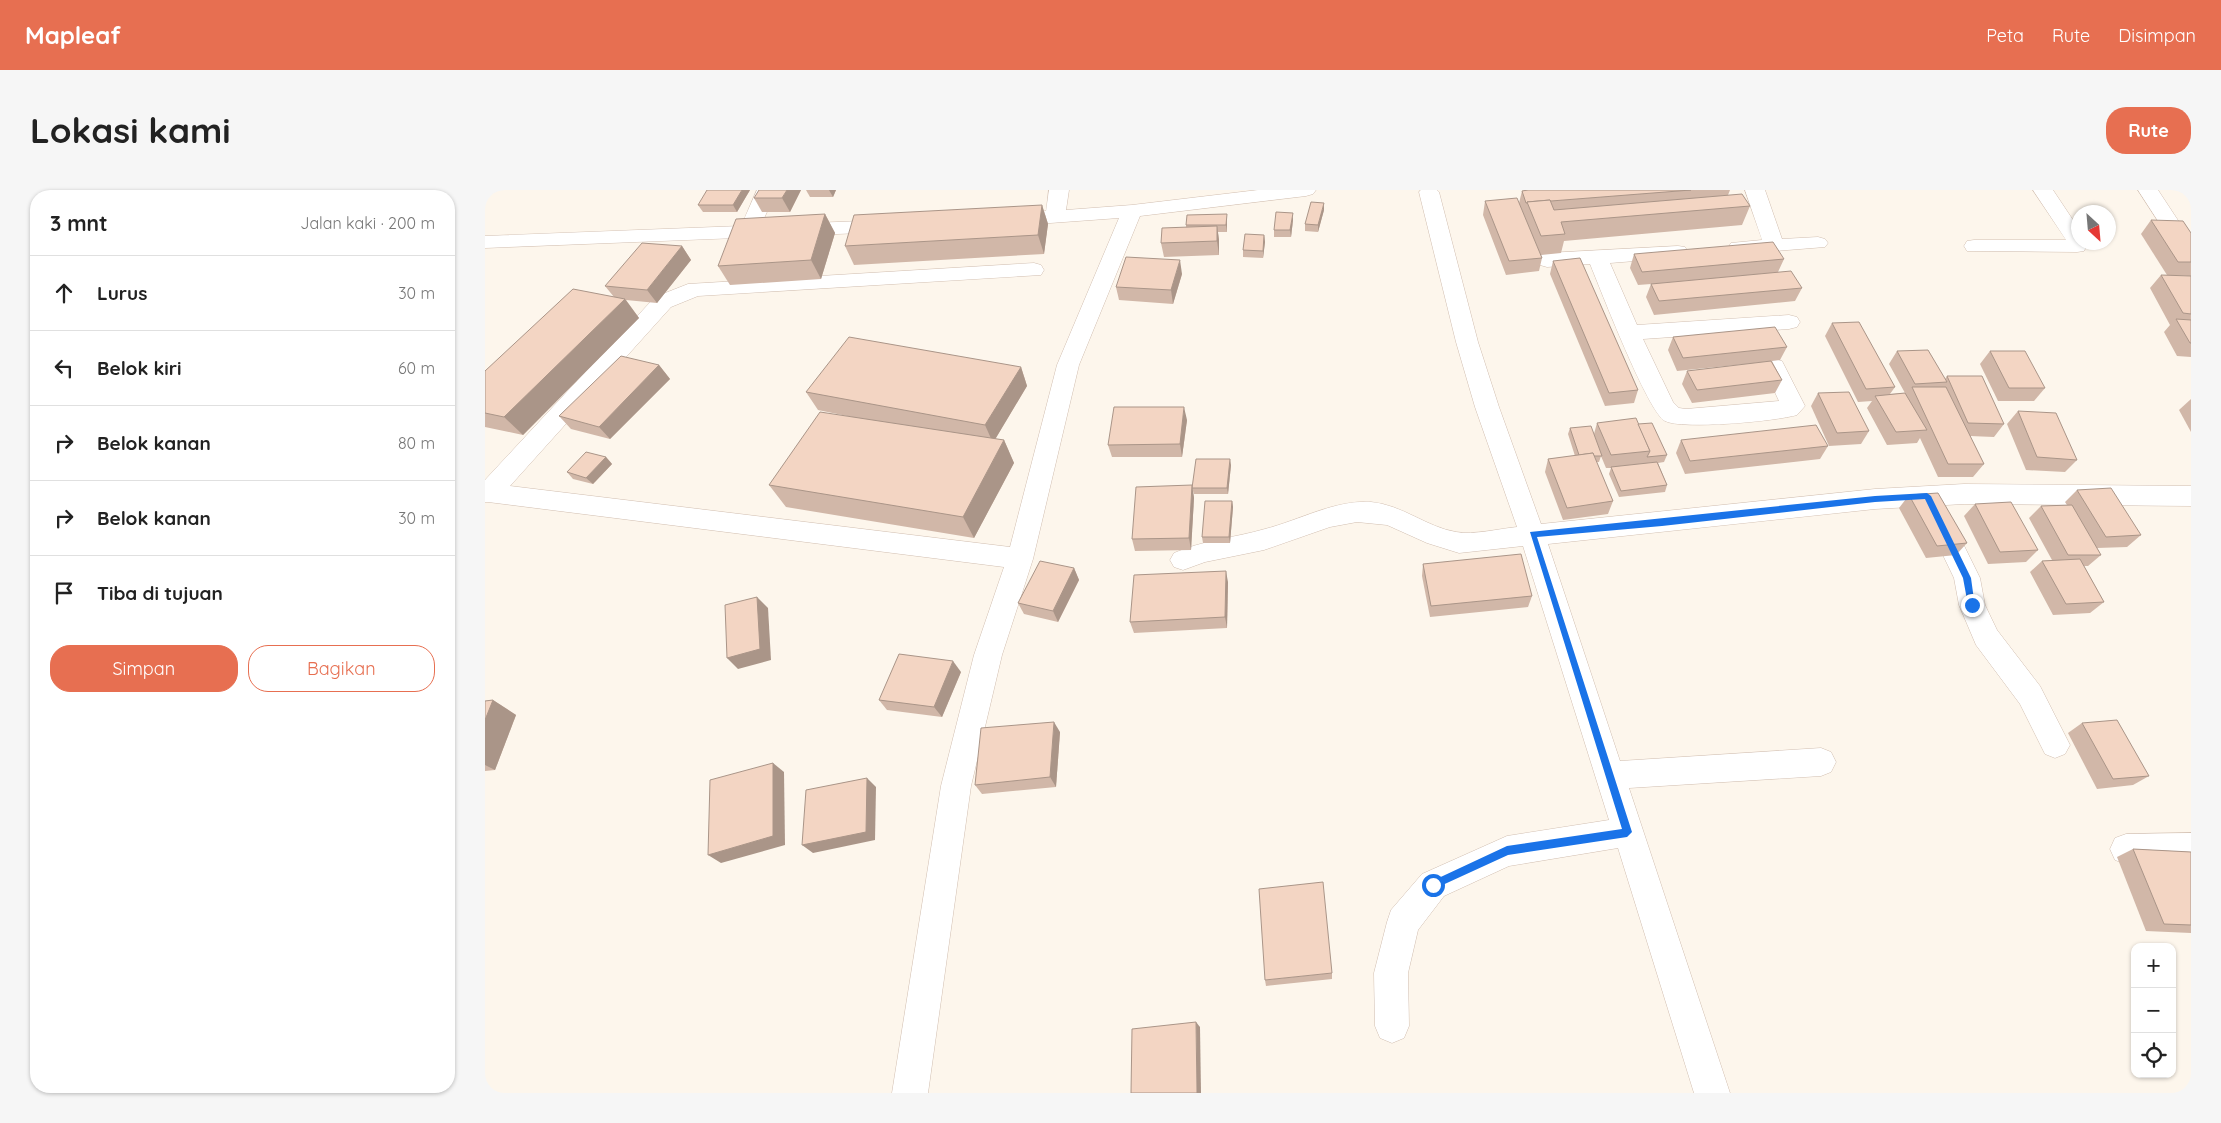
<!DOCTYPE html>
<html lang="id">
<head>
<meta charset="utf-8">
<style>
	body { margin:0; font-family:Quicksand,sans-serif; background:#f6f6f6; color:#222 }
	.controls { position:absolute; right:15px; bottom:15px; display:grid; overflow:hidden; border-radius:10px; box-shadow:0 1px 4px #0004 }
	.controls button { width:45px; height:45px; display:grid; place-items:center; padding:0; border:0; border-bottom:1px solid #e0e0e0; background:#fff; color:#222; font:25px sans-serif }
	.compass { position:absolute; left:1586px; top:15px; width:45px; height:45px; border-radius:50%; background:#fff; box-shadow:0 1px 4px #0004; rotate:154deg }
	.stop { position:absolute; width:15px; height:15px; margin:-11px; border:4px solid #1a73e8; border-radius:50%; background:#fff }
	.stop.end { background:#1a73e8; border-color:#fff; box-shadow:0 1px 5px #0008 }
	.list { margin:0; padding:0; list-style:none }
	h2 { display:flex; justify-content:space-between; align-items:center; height:65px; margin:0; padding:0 20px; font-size:21px }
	h2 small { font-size:16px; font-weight:400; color:#767676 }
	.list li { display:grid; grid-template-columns:32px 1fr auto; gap:15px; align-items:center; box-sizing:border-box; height:75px; padding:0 20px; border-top:1px solid #e0e0e0 }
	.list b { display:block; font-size:19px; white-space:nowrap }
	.list em { font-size:16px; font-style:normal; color:#767676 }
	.actions { display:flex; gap:10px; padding:15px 20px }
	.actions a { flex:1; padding:11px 0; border:1px solid #e76f51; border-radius:20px; text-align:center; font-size:18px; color:#e76f51 }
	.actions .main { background:#e76f51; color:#fff }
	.icon { flex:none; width:28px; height:28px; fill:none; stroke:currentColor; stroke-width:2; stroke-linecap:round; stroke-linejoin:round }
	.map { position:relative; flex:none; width:1706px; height:903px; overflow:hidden; border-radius:20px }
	header { display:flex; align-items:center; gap:30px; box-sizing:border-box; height:70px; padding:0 25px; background:#e76f51; color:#fff }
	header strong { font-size:24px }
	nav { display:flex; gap:28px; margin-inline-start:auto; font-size:18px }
	.intro { display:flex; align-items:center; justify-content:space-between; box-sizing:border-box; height:120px; padding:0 30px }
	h1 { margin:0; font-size:35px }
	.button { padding:12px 22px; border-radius:20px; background:#e76f51; color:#fff; font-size:18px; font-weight:700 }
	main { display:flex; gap:30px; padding:0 30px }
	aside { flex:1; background:#fff; border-radius:20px; box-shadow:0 1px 4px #0004 }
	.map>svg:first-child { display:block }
</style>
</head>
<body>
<header>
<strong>Mapleaf</strong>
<nav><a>Peta</a><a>Rute</a><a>Disimpan</a></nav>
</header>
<div class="intro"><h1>Lokasi kami</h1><a class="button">Rute</a></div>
<main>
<aside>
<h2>3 mnt<small>Jalan kaki · 200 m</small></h2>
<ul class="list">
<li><svg class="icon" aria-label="ahead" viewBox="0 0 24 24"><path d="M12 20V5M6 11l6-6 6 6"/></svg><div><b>Lurus</b></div><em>30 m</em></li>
<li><svg class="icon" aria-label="left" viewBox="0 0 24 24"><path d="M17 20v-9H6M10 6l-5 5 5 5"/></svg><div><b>Belok kiri</b></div><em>60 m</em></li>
<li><svg class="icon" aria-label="right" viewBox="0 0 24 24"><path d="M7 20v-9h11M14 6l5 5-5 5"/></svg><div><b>Belok kanan</b></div><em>80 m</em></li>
<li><svg class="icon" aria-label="right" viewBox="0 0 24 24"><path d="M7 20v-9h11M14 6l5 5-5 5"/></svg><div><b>Belok kanan</b></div><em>30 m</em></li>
<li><svg class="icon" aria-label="arrive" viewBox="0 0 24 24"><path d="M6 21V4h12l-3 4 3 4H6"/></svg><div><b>Tiba di tujuan</b></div></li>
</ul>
<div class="actions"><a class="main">Simpan</a><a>Bagikan</a></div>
</aside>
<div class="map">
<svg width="1706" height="903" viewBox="0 0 1706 903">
	<rect width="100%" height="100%" fill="#fdf6ec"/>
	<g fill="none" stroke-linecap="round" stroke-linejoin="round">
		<defs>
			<g id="minor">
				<path d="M272,0H292L276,35L402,30L409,32L412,36L409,40L402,42L0,58V46L256,36Z"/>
				<path d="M564,0H584L581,20L647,15L773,0H831L828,4L821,6L655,26L594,175L548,369L517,465L486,596L443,903H407L456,596L489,465L519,377L3,312H0V290L170,107L203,94L549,73L556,75L559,80L556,85L213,106L186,117L25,296L525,357L572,175L634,28L524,36L517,34L514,30L517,26L561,21Z"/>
				<path d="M936,0H952L954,2L993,152L1014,217L1056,334L1390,299L1479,294L1706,296V316L1479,314L1390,319L1063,354L1135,571L1336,558L1346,562L1351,572L1346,582L1336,586L1144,598L1245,903H1209L1133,658L1024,676L959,706L933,740L923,783L924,836L919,848L907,853L895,848L890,836L889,783L902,732L906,720L937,684L1022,646L1124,630L1038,356L974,363L942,353L902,335L872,332L845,337L779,360L720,372L698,380L689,377L685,370L689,363C719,350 749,348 780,339C815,330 849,310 886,312C918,315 941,337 971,342C989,345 1013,339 1032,337L990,217L971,152L934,2Z"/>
				<path d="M1260,0H1280L1297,49L1333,47L1340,49L1343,53L1340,57L1253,64L1246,63L1243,58L1246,53L1277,50Z"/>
				<path d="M1548,0H1568L1594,39V52L1603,53L1599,61L1592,62L1482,61L1479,56L1482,51L1489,50H1581Z"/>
				<path d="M1653,0H1673L1706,50V72L1699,71Z"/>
				<path d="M1193,56L1200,57L1203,62L1200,67L1125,73L1152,135L1304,125L1312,127L1315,132L1312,137L1304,139L1158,149L1188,212L1194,218L1201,219L1294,211L1278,177L1281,171L1289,169L1297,171L1320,216L1312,225C1292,231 1197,240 1180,231C1163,223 1115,98 1105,74L1062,77L1055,75L1052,70L1055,65L1062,63Z"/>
				<path d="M1455,322L1464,325L1495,388L1500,415L1512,440L1555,496L1585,555L1580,564L1570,568L1560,564L1535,514L1491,455L1474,415L1469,388L1442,332L1446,325Z"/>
				<path d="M1706,643V673L1641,674L1630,670L1625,659L1630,648L1641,644Z"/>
			</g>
		</defs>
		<use href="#minor" stroke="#d1beb0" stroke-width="1"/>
		<use href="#minor" fill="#fff" fill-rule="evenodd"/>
	</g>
	<g fill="#d1b7a8">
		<path d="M265,0L252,22H218L213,15Z"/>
		<path d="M274,0H316L305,22H277L269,8Z"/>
		<path d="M321,0H351L348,7H325Z"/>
		<path d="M1043,0H1245L1243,5L1265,16L1257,35L1079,51L1076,63L1056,65L1057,68L1054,81L1021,85L998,25L1000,11L1034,13L1037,1Z"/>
		<path d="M557,15L563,34L559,64L369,75L360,56Z"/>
		<path d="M839,20L833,42L820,41V34Z"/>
		<path d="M340,24L350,43L336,89L245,95L233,76Z"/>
		<path d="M808,30L806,47H789V40Z"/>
		<path d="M1666,30L1706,43V86L1682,85L1656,44Z"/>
		<path d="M742,31V42H733L734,50V65L679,67L676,53L701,37V35Z"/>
		<path d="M779,45L780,52L778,68L758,67V60Z"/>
		<path d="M197,56L206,70L172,113L141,110L154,128L38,245L0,237V181L129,107L120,96Z"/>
		<path d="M1149,64L1299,69L1293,82L1317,98L1310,111L1169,125L1161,107L1166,94L1153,95L1145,78Z"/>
		<path d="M1068,71L1153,200L1149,213L1120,216L1065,84Z"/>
		<path d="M697,84L688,114L634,110L631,97Z"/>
		<path d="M1676,85L1706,86V167L1692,166L1679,142L1685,135L1665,98Z"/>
		<path d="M1347,133L1410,197L1405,204L1420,203L1404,174L1412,161L1460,189L1462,186L1519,234L1509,247L1485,246L1499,274L1488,287H1453L1435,248L1432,253L1402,255L1382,218L1387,211L1373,212L1340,146Z"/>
		<path d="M1188,147L1302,157L1295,170L1287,171L1297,190L1290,203L1207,213L1197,194L1202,181L1261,174L1192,181L1183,160Z"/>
		<path d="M1505,161L1560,198L1549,211H1513L1495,174Z"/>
		<path d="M174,175L185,189L125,249L86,239L74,226Z"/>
		<path d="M536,177L542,196L510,249L519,250L529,273L489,348L301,317L284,295L367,227L333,220L321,202Z"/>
		<path d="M1333,203L1384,241L1376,254L1344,256L1326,216Z"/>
		<path d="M1706,209V242L1694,220Z"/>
		<path d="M1533,221L1592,270L1580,282L1541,280L1522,234Z"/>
		<path d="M702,230L697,267H627L623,255Z"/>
		<path d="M1112,233L1153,234L1182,265L1179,272L1173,273L1182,295L1180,302L1134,307L1124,284L1126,278H1121L1116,266L1114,272H1111L1128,311L1123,324L1078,330L1060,282L1063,269L1090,266L1083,244L1085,238L1109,244Z"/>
		<path d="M1196,250L1343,256L1335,269L1200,284L1191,263Z"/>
		<path d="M121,267L127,274L108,294L88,289L82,282Z"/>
		<path d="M746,275L743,304H709L707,298Z"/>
		<path d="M707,295L709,308L706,360L650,361L647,349Z"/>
		<path d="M1592,300L1656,345L1642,357L1612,358L1616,365L1603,376H1599L1619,412L1605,423L1568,425L1545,382L1557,371L1567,370L1544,328L1556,316L1582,315L1580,312Z"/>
		<path d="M1424,305L1482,353L1471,365L1441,368L1414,318Z"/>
		<path d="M747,311L748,317L745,353H718L717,347Z"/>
		<path d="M1490,314L1553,360L1541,372L1503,374L1479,326Z"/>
		<path d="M938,374L1047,406L1043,417L945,427L937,386Z"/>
		<path d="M589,378L594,390L573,432L539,424L533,413Z"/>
		<path d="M743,392L742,438L649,443L645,432Z"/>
		<path d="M476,482L457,527L402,520L394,510Z"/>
		<path d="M8,510L31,525L10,580L0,581V511Z"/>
		<path d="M1597,533L1664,586L1648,595L1612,599L1583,543Z"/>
		<path d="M575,542L571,597L497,604L490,595Z"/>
		<path d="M1648,659L1706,662V743L1661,741L1632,667Z"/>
		<path d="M847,783V789L781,796L780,790Z"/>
	</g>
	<g fill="#aa9588">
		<path d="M257,0H265L252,22L248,15Z"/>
		<path d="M302,0H316L305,22L297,8Z"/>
		<path d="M344,0H351L348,7Z"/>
		<path d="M839,13V20L833,42V35Z"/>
		<path d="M557,15L563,34L559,64L553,45Z"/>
		<path d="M808,23V30L806,47L805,40Z"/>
		<path d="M340,24L350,43L336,89L326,70Z"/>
		<path d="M742,24V42L741,35Z"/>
		<path d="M732,36L734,50V65L732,51Z"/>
		<path d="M779,45L780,52L778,68V61Z"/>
		<path d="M197,56L206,70L172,113L162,100Z"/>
		<path d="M695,70L697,84L688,114L686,100Z"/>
		<path d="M140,109L154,128L38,245L19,227Z"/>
		<path d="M174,175L185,189L125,249L114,237Z"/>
		<path d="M536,177L542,196L508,253L500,235Z"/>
		<path d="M699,217L702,230L697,267L695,254Z"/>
		<path d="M519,250L529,273L489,348L478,327Z"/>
		<path d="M121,267L127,274L108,294L101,288Z"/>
		<path d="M745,269L746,275L743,304L742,298Z"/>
		<path d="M707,295L709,308L706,360L704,348Z"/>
		<path d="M747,311L748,317L745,353L744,347Z"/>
		<path d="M589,378L594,390L573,432L568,421Z"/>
		<path d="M741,381L743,392L742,438L740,427Z"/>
		<path d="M272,407L283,418L286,470L253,479L242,468Z"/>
		<path d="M468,471L476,482L457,527L449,517Z"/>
		<path d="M8,510L31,525L10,580L0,575V530Z"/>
		<path d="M569,532L575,542L571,597L565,587Z"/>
		<path d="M288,573L299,582L300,655L236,673L223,665Z"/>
		<path d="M382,588L391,597L390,650L328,663L317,655Z"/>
		<path d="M711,832L715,837L716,903H712Z"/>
	</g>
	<g fill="#f3d5c3" stroke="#aa9588">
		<path d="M222,0H257L248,15H213Z"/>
		<path d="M274,0H302L297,8H269Z"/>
		<path d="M1043,0H1206L1066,11L1065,10L1042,12V13H1041L1037,1Z"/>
		<path d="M1257,4L1265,16L1076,32L1080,44L1056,46L1042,12L1065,10L1069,20Z"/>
		<path d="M1032,8L1057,68L1024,71L1000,11Z"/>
		<path d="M826,12L839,13L833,35L820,34Z"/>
		<path d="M557,15L553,45L360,56L369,25Z"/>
		<path d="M791,22L808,23L805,40H789Z"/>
		<path d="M340,24L326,70L233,76L251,29Z"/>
		<path d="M742,24L741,35H701L702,25Z"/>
		<path d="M1666,30L1698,31L1706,43V72H1693Z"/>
		<path d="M732,36V51L676,53L677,38Z"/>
		<path d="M760,44L779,45L778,61L758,60Z"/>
		<path d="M1288,52L1299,69L1157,82L1149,64Z"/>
		<path d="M157,53L197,56L162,100L120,96Z"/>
		<path d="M641,67L695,70L686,100L631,97Z"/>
		<path d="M1095,68L1153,200L1124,203L1068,71Z"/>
		<path d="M1306,81L1317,98L1174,111L1166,94Z"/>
		<path d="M1676,85L1706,86V124L1698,123Z"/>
		<path d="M88,99L140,109L19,227L0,223V181Z"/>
		<path d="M1691,129L1706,130V153H1705Z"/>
		<path d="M1374,132L1410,197L1381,199L1347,133Z"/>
		<path d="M1290,137L1302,157L1198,168L1188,147Z"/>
		<path d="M364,147L536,177L500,235L321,202Z"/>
		<path d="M1443,160L1462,192L1430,194L1412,161Z"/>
		<path d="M1505,161H1540L1560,198H1524Z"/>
		<path d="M136,166L174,175L114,237L74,226Z"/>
		<path d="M1286,171L1297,190L1212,200L1202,181Z"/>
		<path d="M1462,186H1497L1519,234L1483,233Z"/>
		<path d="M1427,197H1461L1499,274H1463Z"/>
		<path d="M1364,202L1384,241L1352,243L1333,203Z"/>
		<path d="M1420,203L1442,240L1411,242L1390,206Z"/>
		<path d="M629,217H699L695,254L623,255Z"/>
		<path d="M1533,221L1571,223L1592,270L1552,267Z"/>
		<path d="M335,222L519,250L478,327L284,295Z"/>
		<path d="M1151,228L1165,261L1126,265L1112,233Z"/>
		<path d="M1167,233L1182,265L1162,267L1165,261L1153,234Z"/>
		<path d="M1331,235L1343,256L1205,271L1196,250Z"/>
		<path d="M1106,236L1117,266H1109L1108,263L1094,265L1085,238Z"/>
		<path d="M101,262L121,267L101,288L82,282Z"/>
		<path d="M1108,263L1128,311L1082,318L1063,269Z"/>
		<path d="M711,269H745L742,298H707Z"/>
		<path d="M1172,272L1182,295L1136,301L1126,277Z"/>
		<path d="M707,295L704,348L647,349L651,297Z"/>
		<path d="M1626,298L1656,345L1621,347L1592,300Z"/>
		<path d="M1453,303L1482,353L1452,356L1424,305Z"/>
		<path d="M720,311H747L744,347H717Z"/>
		<path d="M1526,312L1553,360L1515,362L1490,314Z"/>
		<path d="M1587,315L1616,365H1583L1556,316Z"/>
		<path d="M1036,364L1047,406L946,416L938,374Z"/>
		<path d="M1595,369L1619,412L1581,414L1557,371Z"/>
		<path d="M555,371L589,378L568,421L533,413Z"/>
		<path d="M741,381L740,427L645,432L649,385Z"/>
		<path d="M272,407L275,459L242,468L240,415Z"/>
		<path d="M414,464L468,471L449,517L394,510Z"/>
		<path d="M8,510L0,530V511Z"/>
		<path d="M1632,530L1664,586L1628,589L1597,533Z"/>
		<path d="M569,532L565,587L490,595L496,538Z"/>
		<path d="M288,573V646L223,665L225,590Z"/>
		<path d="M382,588L381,642L317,655L321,600Z"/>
		<path d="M1648,659L1706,662V735L1679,734Z"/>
		<path d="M838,692L847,783L780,790L774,699Z"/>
		<path d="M711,832L712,903H646L647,839Z"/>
	</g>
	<path fill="#1a73e8" d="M1442,303L1446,306L1486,388L1490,417L1487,418L1483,415L1478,388L1440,309L1390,312L1177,336L1052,347L1147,642L1142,647L1023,665L951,698H945V692L1022,656L1137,639L1045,342L1390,306Z"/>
</svg>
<div class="controls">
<button>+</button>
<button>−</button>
<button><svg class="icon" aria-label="locate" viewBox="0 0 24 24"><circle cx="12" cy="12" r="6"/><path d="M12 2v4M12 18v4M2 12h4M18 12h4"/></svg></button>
</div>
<svg class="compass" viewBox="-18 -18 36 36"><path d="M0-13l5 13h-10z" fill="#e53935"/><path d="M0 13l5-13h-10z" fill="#767676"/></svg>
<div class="stop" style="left:948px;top:695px"></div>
<div class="stop end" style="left:1487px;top:415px"></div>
</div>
</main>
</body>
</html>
